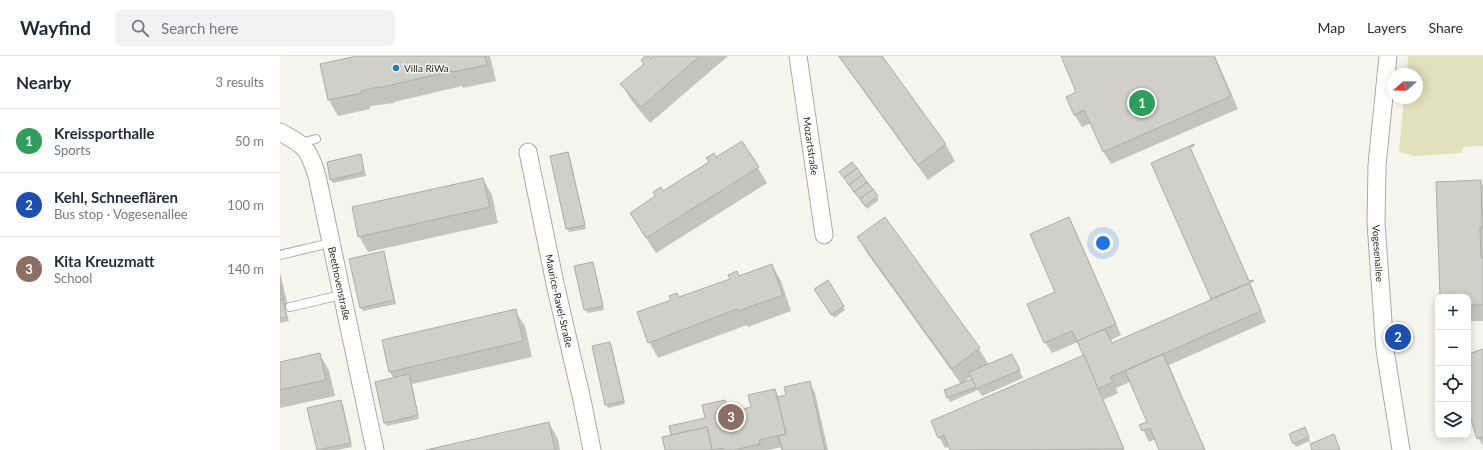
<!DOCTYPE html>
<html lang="en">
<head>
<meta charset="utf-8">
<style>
	body { margin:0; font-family:Lato,sans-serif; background:#f2f2f3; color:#1f2937 }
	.controls { position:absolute; right:12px; bottom:12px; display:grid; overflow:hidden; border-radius:8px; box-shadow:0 2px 10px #0003 }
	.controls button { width:36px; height:36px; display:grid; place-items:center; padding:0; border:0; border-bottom:1px solid #e0e1e3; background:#fff; color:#1f2937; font:20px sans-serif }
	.compass { position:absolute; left:1107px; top:12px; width:36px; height:36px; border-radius:50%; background:#fff; box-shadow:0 2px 10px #0003; rotate:250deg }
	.you { position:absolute; left:823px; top:187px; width:14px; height:14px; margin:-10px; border:3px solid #fff; border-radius:50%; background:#1a73e8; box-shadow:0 0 0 6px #1a73e833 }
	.badge { display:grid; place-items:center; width:26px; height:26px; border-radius:50%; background:#111827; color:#fff; font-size:13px; font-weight:700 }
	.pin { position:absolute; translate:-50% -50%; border:2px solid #fff; box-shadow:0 1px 4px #0006 }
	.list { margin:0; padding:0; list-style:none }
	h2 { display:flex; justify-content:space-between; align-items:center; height:52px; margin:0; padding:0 16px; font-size:17px }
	h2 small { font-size:13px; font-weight:400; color:#747a83 }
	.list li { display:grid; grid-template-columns:26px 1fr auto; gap:12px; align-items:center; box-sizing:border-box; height:64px; padding:0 16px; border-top:1px solid #e0e1e3 }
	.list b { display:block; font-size:15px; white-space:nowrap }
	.list p { margin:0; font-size:13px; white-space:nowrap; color:#747a83 }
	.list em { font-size:13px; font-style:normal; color:#747a83 }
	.icon { flex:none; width:22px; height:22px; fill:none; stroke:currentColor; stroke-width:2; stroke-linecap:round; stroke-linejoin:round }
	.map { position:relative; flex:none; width:1203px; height:394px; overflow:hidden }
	header { display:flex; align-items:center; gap:24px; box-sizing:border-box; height:56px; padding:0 20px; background:#fff; border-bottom:1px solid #e0e1e3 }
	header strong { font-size:19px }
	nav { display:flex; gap:22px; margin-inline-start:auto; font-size:14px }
	.search { width:280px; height:36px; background:#f2f2f3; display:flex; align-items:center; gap:10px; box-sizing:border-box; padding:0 14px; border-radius:8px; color:#747a83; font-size:15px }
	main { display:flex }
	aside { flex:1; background:#fff }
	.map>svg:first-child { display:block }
</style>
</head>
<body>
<header>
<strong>Wayfind</strong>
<div class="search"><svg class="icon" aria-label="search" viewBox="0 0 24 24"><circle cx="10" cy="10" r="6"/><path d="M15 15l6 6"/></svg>Search here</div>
<nav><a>Map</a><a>Layers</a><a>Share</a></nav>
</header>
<main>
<aside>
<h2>Nearby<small>3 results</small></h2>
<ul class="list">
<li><span class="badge" style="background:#2e9e5b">1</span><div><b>Kreissporthalle</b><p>Sports</p></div><em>50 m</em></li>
<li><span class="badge" style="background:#1a4fb4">2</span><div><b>Kehl, Schneeflären</b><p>Bus stop · Vogesenallee</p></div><em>100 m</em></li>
<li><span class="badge" style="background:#8d6e63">3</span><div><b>Kita Kreuzmatt</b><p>School</p></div><em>140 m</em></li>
</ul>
</aside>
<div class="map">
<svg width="1203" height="394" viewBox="0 0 1203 394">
	<rect width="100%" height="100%" fill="#f5f5ed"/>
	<path fill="#e1e2bb" d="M1128,0H1203V90L1184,91L1181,97L1135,100L1119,96L1124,42H1137V18H1127Z"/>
	<g fill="#0003" fill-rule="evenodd">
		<path d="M81,0H210L216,25L183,32L182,30L114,46V47L90,50V53L58,60L49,44L41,9Z"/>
		<path d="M367,0L371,3L375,0H448L370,67L351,44L342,28L364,8L362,4Z"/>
		<path d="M558,0H601L666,89L675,105L648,124Z"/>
		<path d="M782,0H935L958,53L831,108L823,95L811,67L802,71L794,58L798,36Z"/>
		<path d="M909,91L915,102L975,238H974L986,266L889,309L925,394H880L876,383L869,386L861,369L868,366L850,326L836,332L838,337L823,344L844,394H671L670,390L665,392L659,381L805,300L798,286L772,297L765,286L749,248L776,236L789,162L795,173L841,279L831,284L832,287L932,244L872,108Z"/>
		<path d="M288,97L290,101L306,173L289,176L287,173Z"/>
		<path d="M80,99L82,103L86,120L53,127L51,124Z"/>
		<path d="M436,103L478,112L487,127L376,197L360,173L383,137Z"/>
		<path d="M572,107L599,144L587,153L563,119Z"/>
		<path d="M203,123L212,139L218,167L88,196L79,180Z"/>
		<path d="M1201,125L1203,130V265H1188V241H1161Z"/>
		<path d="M605,162L699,293L709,309L736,307L743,322L702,340L698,334L670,346L665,335L681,328L587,197L578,181ZM692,320L694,328L684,326Z"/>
		<path d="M103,196L105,200L116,248L83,255L81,252Z"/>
		<path d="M312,207L314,210L324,254L308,257L305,254L296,210Z"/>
		<path d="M492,209L501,225L511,255L468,271L467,269L378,302L369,286L399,242Z"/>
		<path d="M0,216L9,254L6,255L9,265L0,267Z"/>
		<path d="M547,225L565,254L554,262L538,237Z"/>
		<path d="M235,255L245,270L252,301L132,328L139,363L107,370L104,366L114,323L110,316Z"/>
		<path d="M330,287L332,291L345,348L328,352L326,348Z"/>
		<path d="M1203,294V390L1198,382L1188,351V299Z"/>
		<path d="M39,298L49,314L55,340L0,352V307Z"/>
		<path d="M529,326L535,337L548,394H503L502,391L489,394H386L393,380L426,363L445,345L451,357L473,352L495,334L499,342L507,340Z"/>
		<path d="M61,346L63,349L72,391L57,394H38L28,352Z"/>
		<path d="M269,367L278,383L280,394H151Z"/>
		<path d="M1027,376L1030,385L1016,391L1014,387Z"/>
	</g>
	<g fill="#d0d0c9" stroke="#adaea6">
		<path d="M77,0H205L207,9L173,16L172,15L98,32V31L81,35L82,37L48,44L40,8Z"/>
		<path d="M365,0H369L371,2L373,0H420L361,51L340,28L364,8L361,4Z"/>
		<path d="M559,0H602L666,88L638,109Z"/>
		<path d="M781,0H934L951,40L823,96L804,54L794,59L786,41L796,36Z"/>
		<path d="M462,85L479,111L366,182L350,157L375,140L373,136L381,131L383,135L429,106L426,102L434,97L436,101Z"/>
		<path d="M914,88V90L910,91L969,225L973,224L974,225L931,243L871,107Z"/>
		<path d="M288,96L305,169L286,173L270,100Z"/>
		<path d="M81,98L84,116L50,124L47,106Z"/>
		<path d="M572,106L577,112L564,122L559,116Z"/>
		<path d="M577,112L582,119L569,129L564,122Z"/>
		<path d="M582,119L587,126L574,136L569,129Z"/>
		<path d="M203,122L210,151L78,181L72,151Z"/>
		<path d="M1201,124L1202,171H1200L1201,202H1203V249H1188V241H1160L1156,126Z"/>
		<path d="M587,126L593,133L580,143L574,136Z"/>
		<path d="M593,133L598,140L585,150L580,143Z"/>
		<path d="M605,161L700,292L672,313L577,181Z"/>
		<path d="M789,161L836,268L797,285L792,275L764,287L747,248L775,236L750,178Z"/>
		<path d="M104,195L114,244L80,252L69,203Z"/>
		<path d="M313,206L323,250L304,254L294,210Z"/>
		<path d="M492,208L503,239L458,255L457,253L368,287L357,256L391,244L389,240L397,237L399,241L450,223L448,219L457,215L459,220Z"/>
		<path d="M548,224L564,250L551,259L534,233Z"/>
		<path d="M969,227L981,255L830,321L833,326L818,333L797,285L825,273L832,287Z"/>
		<path d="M0,229L3,244H0Z"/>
		<path d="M0,244H3L7,261L0,263Z"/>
		<path d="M236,253L243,285L109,316L102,284Z"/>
		<path d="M330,286L344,345L325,349L312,290Z"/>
		<path d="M1203,293V381L1197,383L1188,354V298Z"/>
		<path d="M40,297L46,324L0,334V306Z"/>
		<path d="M732,298L740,314L696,333L689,316Z"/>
		<path d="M883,298L925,394H879L870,372L862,375L859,369L867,366L845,315Z"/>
		<path d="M804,299L844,393L670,394L664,379L658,382L651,365Z"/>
		<path d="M129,318L138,359L104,367L95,326Z"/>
		<path d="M692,323L696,331L667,342L664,334Z"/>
		<path d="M530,325L545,394H502L499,380L506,378L497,341L506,339L504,331Z"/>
		<path d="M495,333L506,378L479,384L480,388L454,394H443V392L432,394L427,371L391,379L389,370L425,362L422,349L445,344L448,357L471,351L468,339Z"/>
		<path d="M61,344L71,387L37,394L27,352Z"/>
		<path d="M269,366L275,394H146Z"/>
		<path d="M427,371L432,394H385L382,381Z"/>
		<path d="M1025,371L1029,381L1013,388L1009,378Z"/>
		<path d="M1054,378L1060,394H1032L1030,388Z"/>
	</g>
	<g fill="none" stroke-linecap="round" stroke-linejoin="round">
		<defs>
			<g id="service">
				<path d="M21,87L36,83"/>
				<path d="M0,199L50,187"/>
				<path d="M10,251L61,239"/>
			</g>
			<g id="minor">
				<path id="s1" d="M518,0L544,179"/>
				<path id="s2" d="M1108,0L1097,109L1096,167L1105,294L1121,394"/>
				<path id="s3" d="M0,76C26,90 28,92 37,120L95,394"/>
				<path id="s4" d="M248,96L276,232L302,344L312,394"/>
			</g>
		</defs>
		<use href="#service" stroke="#aaaba3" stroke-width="10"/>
		<use href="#minor" stroke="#aaaba3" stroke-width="19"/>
		<use href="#service" stroke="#fff" stroke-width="8"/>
		<use href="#minor" stroke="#fff" stroke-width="17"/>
	</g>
	<circle fill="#1a84ad" stroke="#f5f5ed" stroke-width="1.5" cx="116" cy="12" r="4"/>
	<g text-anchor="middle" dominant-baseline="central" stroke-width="3" stroke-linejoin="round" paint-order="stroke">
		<g font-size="10" fill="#2a2a28" stroke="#f5f5ed" text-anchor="start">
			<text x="124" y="12">Villa RiWa</text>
		</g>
		<g font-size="10" fill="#2a2a28" stroke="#f5f5ed">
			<text stroke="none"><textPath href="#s1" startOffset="91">Mozartstraße</textPath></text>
			<text stroke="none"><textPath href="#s2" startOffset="198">Vogesenallee</textPath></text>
			<text stroke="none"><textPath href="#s3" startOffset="170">Beethovenstraße</textPath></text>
			<text stroke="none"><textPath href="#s4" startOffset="152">Maurice-Ravel-Straße</textPath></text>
		</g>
	</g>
</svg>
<div class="controls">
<button>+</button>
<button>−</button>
<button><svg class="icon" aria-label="locate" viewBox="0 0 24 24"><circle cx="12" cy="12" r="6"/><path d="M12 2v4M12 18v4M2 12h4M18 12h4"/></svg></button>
<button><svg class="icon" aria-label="layers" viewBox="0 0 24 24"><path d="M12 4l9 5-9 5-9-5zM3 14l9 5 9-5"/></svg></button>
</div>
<svg class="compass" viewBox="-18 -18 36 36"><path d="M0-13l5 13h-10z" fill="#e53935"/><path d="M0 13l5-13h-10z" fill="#747a83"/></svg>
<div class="you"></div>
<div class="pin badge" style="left:862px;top:47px;background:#2e9e5b">1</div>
<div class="pin badge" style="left:1118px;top:281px;background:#1a4fb4">2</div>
<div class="pin badge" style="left:451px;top:361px;background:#8d6e63">3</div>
</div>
</main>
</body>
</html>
